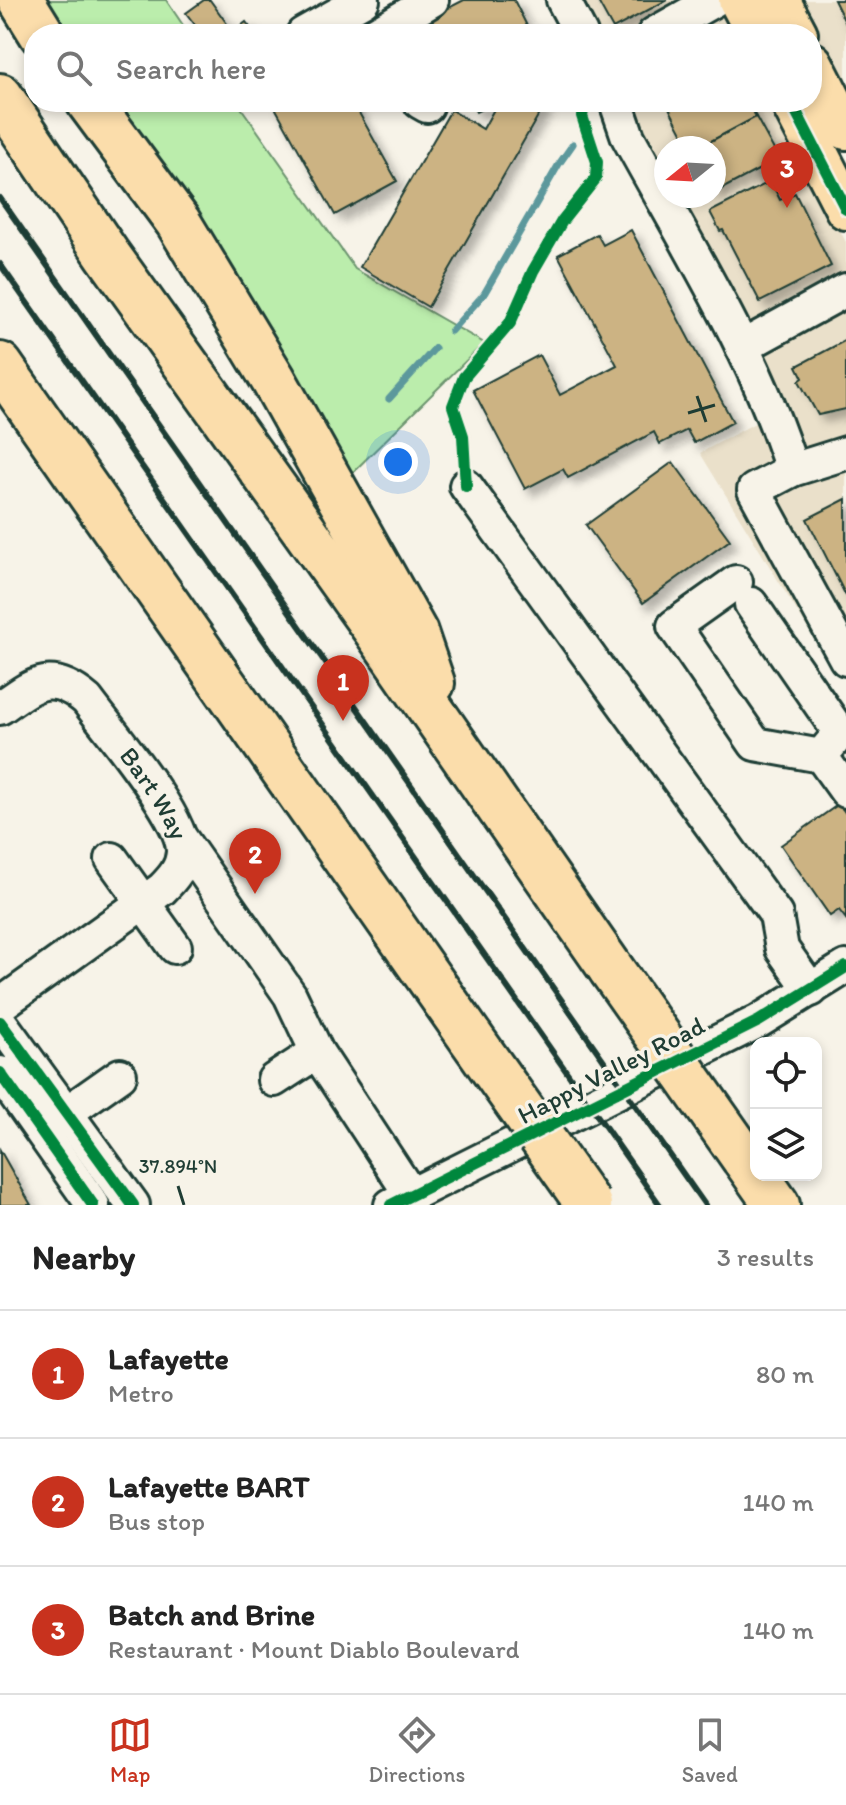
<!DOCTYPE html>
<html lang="en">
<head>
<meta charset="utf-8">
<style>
	body { margin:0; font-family:Itim,sans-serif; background:#f2f2f2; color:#222 }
	.controls { position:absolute; right:24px; bottom:24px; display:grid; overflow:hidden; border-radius:16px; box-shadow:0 4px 12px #0003 }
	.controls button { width:72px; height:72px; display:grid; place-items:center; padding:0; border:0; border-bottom:2px solid #e0e0e0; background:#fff; color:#222; font:40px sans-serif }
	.compass { position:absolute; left:654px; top:136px; width:72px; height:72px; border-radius:50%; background:#fff; box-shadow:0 4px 12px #0003; rotate:252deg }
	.you { position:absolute; left:398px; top:462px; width:28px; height:28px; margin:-20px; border:6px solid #fff; border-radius:50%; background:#1a73e8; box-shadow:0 0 0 12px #1a73e833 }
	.badge { display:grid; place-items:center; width:52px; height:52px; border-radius:50%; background:#c8321e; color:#fff; font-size:26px; font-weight:700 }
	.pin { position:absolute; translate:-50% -66px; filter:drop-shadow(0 2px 4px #0008) }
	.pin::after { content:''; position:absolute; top:42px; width:28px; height:24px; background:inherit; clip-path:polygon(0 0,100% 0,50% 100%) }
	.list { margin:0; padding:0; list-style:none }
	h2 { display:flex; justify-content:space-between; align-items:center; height:104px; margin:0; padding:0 32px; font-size:34px }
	h2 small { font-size:26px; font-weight:400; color:#767676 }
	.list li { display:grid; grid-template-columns:52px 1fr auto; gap:24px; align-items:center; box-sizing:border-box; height:128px; padding:0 32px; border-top:2px solid #e0e0e0 }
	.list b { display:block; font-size:30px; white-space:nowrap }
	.list p { margin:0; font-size:26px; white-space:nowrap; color:#767676 }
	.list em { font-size:26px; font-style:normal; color:#767676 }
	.icon { flex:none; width:44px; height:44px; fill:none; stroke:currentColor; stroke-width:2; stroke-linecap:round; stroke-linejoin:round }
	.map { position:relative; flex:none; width:846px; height:1205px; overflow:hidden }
	.search { position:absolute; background:#fff; box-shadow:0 4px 12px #0003; left:24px; right:24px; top:24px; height:88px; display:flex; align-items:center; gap:20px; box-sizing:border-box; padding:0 28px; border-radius:32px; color:#767676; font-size:30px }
	.sheet { height:488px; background:#fff }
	nav { display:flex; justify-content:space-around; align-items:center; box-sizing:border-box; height:112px; border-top:2px solid #e0e0e0; background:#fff; font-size:22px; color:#767676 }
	nav a { display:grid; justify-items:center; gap:4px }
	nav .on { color:#c8321e }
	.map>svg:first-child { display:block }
</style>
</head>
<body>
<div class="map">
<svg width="846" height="1205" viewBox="0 0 846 1205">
	<defs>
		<filter id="shadow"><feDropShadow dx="7" dy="7" stdDeviation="4" flood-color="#0004"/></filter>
	</defs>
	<rect width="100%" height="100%" fill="#f7f3e8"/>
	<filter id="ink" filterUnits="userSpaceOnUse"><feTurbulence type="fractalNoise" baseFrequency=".0125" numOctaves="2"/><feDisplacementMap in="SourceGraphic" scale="16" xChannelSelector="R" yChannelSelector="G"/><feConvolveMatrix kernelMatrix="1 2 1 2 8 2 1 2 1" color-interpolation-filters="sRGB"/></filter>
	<g filter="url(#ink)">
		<g fill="#eae0ca">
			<path d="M569,0H718L736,34H587Z"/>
			<path d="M796,0H846V94Z"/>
			<path d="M623,102H772L846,242V656L830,665L700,453L755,423L779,413L667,196H714V148H666V193Z"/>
		</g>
		<g fill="#bbedac" stroke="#6d9570" stroke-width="2">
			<path d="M45,0H166L189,34H69Z"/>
			<path d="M118,102H237L355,269L484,343L346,479L188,199Z"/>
		</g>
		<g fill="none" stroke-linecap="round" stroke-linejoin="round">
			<g stroke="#5c989c" stroke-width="7">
				<path d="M451,331L484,294L559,164L573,144"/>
				<path d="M389,399L435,348"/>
			</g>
		</g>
		<g fill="#ccb383" stroke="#1f3d34" stroke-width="2" filter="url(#shadow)">
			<path d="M204,0H210L233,32L246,22L255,34H202L186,13Z"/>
			<path d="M464,0H514L531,34H437L429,18Z"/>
			<path d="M597,0H667L613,29Z"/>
			<path d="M834,0H846V24Z"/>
			<path d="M272,102H353L397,181L335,215Z"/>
			<path d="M471,102H496L476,112Z"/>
			<path d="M498,102H546L428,307L360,267L451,110L483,129Z"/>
			<path d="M676,102H748L756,117L698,148H690L668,106Z"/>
			<path d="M756,117L779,159L714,193V148H698Z"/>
			<path d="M771,181L780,200L795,193L831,266L760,302L723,230L720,231L710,212Z"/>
			<path d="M631,230L733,422L694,443L687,430L660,444L654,432L568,478L563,469L525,489L473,390L539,355L560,395L617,365L558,255L597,234L603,245Z"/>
			<path d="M846,340V409L818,415L799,381L803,378L797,366Z"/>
			<path d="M673,462L730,540L643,603L586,525Z"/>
			<path d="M846,499V596L807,519Z"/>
			<path d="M839,804L846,814V919L839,910L830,916L781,845Z"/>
			<path d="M0,1150L31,1205H0Z"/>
		</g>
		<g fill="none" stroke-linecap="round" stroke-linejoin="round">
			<defs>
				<g id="minor">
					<path d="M563,0L581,34"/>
					<path d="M303,34L363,0"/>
					<path d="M375,34L432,0"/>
					<path d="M654,34L714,0"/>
					<path d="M420,102L427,106"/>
					<path d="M616,102L628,137C687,245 755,352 792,470"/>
					<path d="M742,347L846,290"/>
					<path d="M846,453L792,470L754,490L846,659"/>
					<path d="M466,486L776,915L782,949L811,990"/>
					<path d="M736,582L674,626L755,744L821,756"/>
					<path d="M751,604L840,733L821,756L846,791"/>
					<path id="s1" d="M0,708C34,684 50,669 87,700C109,730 184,818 183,852C182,868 173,878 162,889L0,1005"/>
					<path d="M182,840L290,995L317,1052L411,1195"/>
					<path d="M112,859L175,947"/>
					<path d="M0,1022L133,1205"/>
					<path d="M0,1073L93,1205"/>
					<path d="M274,1080L317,1052"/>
					<path d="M66,1113L120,1075"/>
					<path d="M391,1205L759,1021L846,967"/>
				</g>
				<g id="major">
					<path d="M739,0L757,34"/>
					<path d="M779,0L797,34"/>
					<path d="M812,63L846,129"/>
					<path d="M791,102L846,209"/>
				</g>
				<g id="highway">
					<path d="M21,0L42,34"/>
					<path d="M0,96L107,254L373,626L611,969"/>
					<path d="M89,102L178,222L273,379L415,633L432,683"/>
					<path d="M0,365L471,1038"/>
					<path d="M744,1158L777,1205"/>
				</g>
			</defs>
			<use href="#minor" stroke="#1f3d34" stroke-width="38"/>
			<use href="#major" stroke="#1f3d34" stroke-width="46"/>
			<use href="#highway" stroke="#1f3d34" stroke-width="50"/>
			<use href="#minor" stroke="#f7f3e8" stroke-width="32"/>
			<use href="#major" stroke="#fbddab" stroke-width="40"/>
			<use href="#highway" stroke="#fbddab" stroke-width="44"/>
			<g stroke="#1f3d34" stroke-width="6">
				<path d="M0,198L705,1205"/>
				<path d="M0,264L660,1205"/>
			</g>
			<defs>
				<g id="highway-bridge">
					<path d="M611,969L744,1158"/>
					<path d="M471,1038L589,1205"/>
				</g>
			</defs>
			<use href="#highway-bridge" stroke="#1f3d34" stroke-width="50" stroke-linecap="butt"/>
			<use href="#highway-bridge" stroke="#fbddab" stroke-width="44"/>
			<defs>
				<g id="cycleway">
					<path d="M791,102L846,209"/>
					<path d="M466,486L463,436L453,406L464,377L510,323L533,271L562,221L596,178L597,162L582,116L585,102"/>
					<path d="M0,1022L133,1205"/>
					<path d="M0,1073L93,1205"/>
					<path d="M391,1205L759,1021L846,967"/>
				</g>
			</defs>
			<use href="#cycleway" stroke="#f7f3e8" stroke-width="17"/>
			<use href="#cycleway" stroke="#00873e" stroke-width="12"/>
		</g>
	</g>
	<path fill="none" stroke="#1f3d34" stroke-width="3" d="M697,396L706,422M688,413L715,405M178,1186L184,1205"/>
	<g text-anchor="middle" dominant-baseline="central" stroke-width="7" stroke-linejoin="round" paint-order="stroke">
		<g font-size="26" fill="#1f3d34" stroke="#f7f3e8">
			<text stroke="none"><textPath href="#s1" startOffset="214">Bart Way</textPath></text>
			<text transform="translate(611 1070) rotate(-27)">Happy Valley Road</text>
		</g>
	</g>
	<g font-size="20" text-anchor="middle" fill="#1f3d34" stroke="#f7f3e8" stroke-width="7" stroke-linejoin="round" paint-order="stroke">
		<text x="178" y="1173">37.894°N</text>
	</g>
</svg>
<div class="controls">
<button><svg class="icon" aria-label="locate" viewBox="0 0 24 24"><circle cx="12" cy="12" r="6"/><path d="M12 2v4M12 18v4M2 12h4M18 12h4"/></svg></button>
<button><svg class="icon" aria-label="layers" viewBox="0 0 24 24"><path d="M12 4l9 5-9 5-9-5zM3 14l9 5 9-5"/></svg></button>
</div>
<svg class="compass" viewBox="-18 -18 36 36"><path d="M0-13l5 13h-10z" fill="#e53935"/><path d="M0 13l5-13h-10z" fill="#767676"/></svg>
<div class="you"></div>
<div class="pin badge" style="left:343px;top:721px">1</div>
<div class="pin badge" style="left:255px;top:894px">2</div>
<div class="pin badge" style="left:787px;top:208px">3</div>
<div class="search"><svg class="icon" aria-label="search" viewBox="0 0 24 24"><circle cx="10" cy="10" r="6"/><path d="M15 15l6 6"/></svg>Search here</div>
</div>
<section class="sheet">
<h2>Nearby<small>3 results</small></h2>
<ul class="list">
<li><span class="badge">1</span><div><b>Lafayette</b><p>Metro</p></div><em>80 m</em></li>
<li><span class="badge">2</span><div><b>Lafayette BART</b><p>Bus stop</p></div><em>140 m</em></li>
<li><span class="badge">3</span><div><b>Batch and Brine</b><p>Restaurant · Mount Diablo Boulevard</p></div><em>140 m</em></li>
</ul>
</section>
<nav>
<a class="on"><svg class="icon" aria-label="map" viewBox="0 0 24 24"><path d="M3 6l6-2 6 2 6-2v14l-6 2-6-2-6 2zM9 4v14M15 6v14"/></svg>Map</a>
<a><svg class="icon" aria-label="directions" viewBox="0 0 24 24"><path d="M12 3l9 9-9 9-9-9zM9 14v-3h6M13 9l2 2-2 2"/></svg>Directions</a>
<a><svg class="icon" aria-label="saved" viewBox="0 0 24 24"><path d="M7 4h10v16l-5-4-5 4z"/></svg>Saved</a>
</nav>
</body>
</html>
